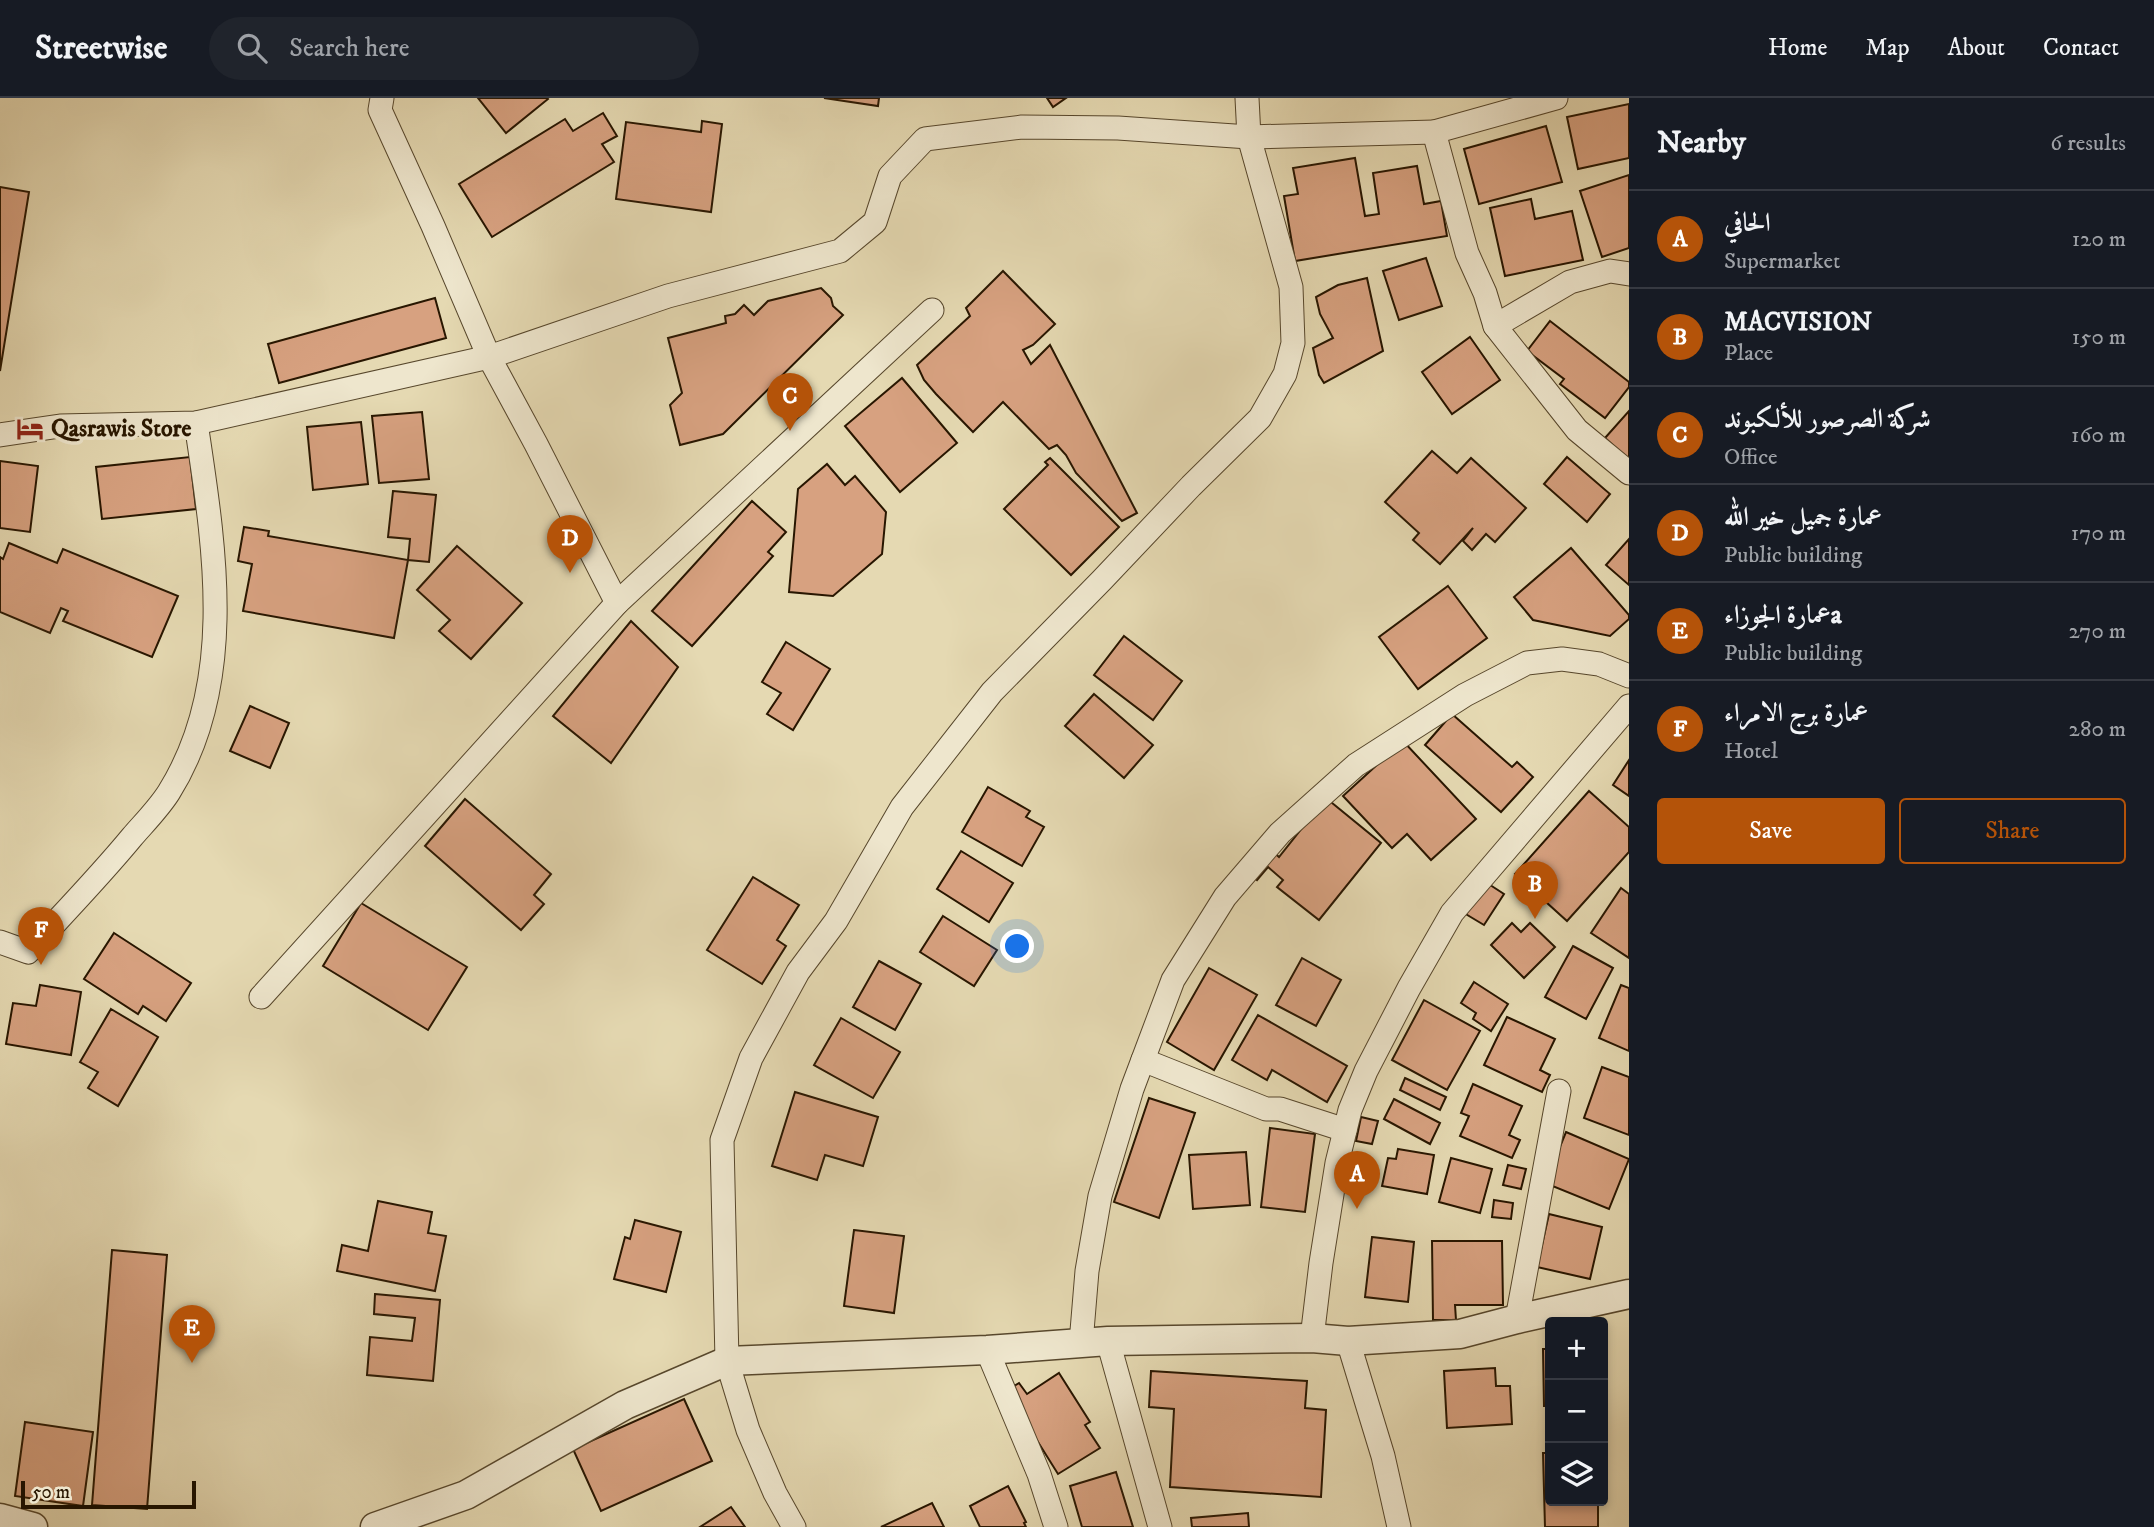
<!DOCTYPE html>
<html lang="en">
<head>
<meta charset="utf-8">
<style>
	body { margin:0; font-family:"IM FELL DW Pica",Amiri,serif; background:#20242c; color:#f1f3f6 }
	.controls { position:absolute; right:21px; bottom:21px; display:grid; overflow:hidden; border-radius:7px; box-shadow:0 4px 10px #0003 }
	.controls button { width:63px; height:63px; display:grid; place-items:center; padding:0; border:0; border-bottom:2px solid #363941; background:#171b24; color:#f1f3f6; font:35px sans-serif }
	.scale { position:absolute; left:21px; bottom:18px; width:175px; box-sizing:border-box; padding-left:7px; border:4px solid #281600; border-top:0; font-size:19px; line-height:24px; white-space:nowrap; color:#281600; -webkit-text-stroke:5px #eee6cd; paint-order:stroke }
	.you { position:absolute; left:1018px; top:849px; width:24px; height:24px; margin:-18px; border:5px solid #fff; border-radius:50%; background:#1a73e8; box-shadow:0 0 0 10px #1a73e833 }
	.badge { display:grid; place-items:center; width:46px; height:46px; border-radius:50%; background:#b45309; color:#fff; font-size:23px; font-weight:700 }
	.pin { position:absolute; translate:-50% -58px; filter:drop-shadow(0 2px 4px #0008) }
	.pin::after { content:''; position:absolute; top:37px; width:24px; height:21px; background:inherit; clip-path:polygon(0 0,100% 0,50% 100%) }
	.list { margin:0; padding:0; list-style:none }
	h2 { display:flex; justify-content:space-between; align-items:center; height:91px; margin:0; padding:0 28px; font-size:30px }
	h2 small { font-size:23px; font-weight:400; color:#9ea1a6 }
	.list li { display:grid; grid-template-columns:46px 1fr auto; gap:21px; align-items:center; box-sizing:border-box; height:98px; padding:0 28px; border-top:2px solid #363941 }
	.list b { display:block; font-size:26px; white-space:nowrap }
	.list p { margin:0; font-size:23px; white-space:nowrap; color:#9ea1a6 }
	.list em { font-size:23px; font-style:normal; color:#9ea1a6 }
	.actions { display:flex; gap:14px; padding:21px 28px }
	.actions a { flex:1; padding:16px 0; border:2px solid #b45309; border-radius:7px; text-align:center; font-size:24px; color:#b45309 }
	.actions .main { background:#b45309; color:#fff }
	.icon { flex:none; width:38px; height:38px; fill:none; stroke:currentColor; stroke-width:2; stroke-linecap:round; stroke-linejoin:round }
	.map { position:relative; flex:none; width:1629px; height:1429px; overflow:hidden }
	header { display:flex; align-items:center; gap:42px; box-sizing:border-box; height:98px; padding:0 35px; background:#171b24; border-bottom:2px solid #363941 }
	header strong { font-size:33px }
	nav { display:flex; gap:38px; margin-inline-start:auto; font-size:24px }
	.search { width:490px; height:63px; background:#20242c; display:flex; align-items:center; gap:18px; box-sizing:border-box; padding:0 24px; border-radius:38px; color:#9ea1a6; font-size:26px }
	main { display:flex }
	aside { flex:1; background:#171b24 }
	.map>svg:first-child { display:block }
</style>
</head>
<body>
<header>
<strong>Streetwise</strong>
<div class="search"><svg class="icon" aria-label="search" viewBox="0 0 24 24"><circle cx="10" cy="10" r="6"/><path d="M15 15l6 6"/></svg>Search here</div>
<nav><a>Home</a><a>Map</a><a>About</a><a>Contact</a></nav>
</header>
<main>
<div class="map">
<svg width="1629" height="1429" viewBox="0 0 1629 1429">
	<rect width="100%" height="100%" fill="#e5d9b2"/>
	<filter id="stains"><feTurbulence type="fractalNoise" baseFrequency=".00286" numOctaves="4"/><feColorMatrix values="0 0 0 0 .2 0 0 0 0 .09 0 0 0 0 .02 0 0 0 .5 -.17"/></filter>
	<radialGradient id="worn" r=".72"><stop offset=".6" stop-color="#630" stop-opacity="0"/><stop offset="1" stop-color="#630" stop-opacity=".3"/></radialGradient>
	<g fill="#d7a180" stroke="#281600" stroke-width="2">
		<path d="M478,0H547L548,1L506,35Z"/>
		<path d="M824,0H879L878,8Z"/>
		<path d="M1047,0H1066L1053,9Z"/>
		<path d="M1629,6V60L1578,71L1567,19Z"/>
		<path d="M603,15L617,38L602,46L614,64L492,139L459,86L565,21L573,33Z"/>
		<path d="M702,23L722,26L711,114L616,101L626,24L701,34Z"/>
		<path d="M1546,28L1562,84L1479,106L1464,51Z"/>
		<path d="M1355,60L1365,118L1379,116L1373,75L1417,68L1424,106L1441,103L1447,138L1295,163L1284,98L1298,96L1293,70Z"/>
		<path d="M1629,77V150L1602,159L1580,93Z"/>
		<path d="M0,89L29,94L0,273Z"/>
		<path d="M1531,101L1535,121L1572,113L1583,162L1505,178L1490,110Z"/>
		<path d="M1426,160L1442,208L1399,222L1383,173Z"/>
		<path d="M1003,173L1055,226L1033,247L1023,252L1031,266L1050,247L1137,415L1122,423L1076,375L1066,357L1057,347L1049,351L1003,304L973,334L936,296L924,282L917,267L970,218L966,210Z"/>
		<path d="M1367,180L1383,253L1324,285L1319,277L1313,250L1333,240L1320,216L1316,199L1338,187Z"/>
		<path d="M821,190L831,200L833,208L843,217L723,336L680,347L670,307L682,295L668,240L726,225L725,218L735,216L744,207L754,217L768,203Z"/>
		<path d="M435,200L446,240L279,285L268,246Z"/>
		<path d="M1550,223L1629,284V289L1605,320L1560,286L1564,281L1527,253Z"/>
		<path d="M1470,239L1500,282L1452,316L1422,274Z"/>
		<path d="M902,280L957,345L900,394L845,328Z"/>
		<path d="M1629,313V362L1605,340Z"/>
		<path d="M422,314L429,381L379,385L372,318Z"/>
		<path d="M361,324L368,386L313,392L307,329Z"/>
		<path d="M1432,353L1457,375L1471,360L1526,410L1495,444L1486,436L1472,452L1463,443L1473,430L1440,466L1413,442L1419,435L1385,404Z"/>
		<path d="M190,359L196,411L102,421L96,369Z"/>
		<path d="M1567,359L1610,396L1587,424L1544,386Z"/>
		<path d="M1050,360L1119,429L1071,477L1004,411L1048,367L1045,364Z"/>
		<path d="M0,363L38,368L30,434L0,430Z"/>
		<path d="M827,366L845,387L855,378L886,414L882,456L833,498L789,494L798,391Z"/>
		<path d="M393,393L436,397L429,464L408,462L410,441L388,439Z"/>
		<path d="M752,403L786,434L768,454L773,458L692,548L652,513Z"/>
		<path d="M244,429L269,433L268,438L408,462L394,540L243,513L252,466L238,463Z"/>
		<path d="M1629,441V487L1606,467Z"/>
		<path d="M9,445L57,465L63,451L178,498L152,559L63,523L68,513L61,510L50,535L0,514V459L3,461Z"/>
		<path d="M457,448L522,505L471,561L439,533L450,522L417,492Z"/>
		<path d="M1571,450L1629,517V521L1610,538L1533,522L1514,499Z"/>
		<path d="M1448,488L1487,540L1418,591L1379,539Z"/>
		<path d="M631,523L678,569L611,665L553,618Z"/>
		<path d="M1124,538L1182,583L1153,622L1094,577Z"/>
		<path d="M786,544L830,571L793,632L767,616L781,595L762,584Z"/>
		<path d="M1094,596L1153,647L1124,680L1065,628Z"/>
		<path d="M250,608L289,625L270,670L230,653Z"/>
		<path d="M1452,616L1512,669L1517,664L1533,679L1501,714L1425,647Z"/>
		<path d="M1403,643L1476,721L1431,762L1407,736L1392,750L1343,698Z"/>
		<path d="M1629,662V698L1613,687Z"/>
		<path d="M988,689L1030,713L1026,719L1044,729L1022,768L962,734Z"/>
		<path d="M1589,693L1629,729V754L1567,823L1515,776Z"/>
		<path d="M1326,700L1381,745L1319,822L1277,789L1283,782L1268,769L1257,782L1248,775L1269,750L1279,759Z"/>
		<path d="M465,701L551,776L534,797L544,806L521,832L425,748Z"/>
		<path d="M961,753L1013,785L989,824L937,791Z"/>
		<path d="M753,779L799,807L777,842L786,848L762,886L707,852Z"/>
		<path d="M1484,783L1504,796L1484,827L1464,815Z"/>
		<path d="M1621,790L1629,796V860L1591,835Z"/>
		<path d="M361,805L467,869L428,932L323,868Z"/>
		<path d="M943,818L997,852L974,888L920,854Z"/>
		<path d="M1512,825L1521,834L1530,825L1555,849L1524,880L1491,847Z"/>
		<path d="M114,835L191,885L166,923L143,908L138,916L84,881Z"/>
		<path d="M1573,848L1613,870L1586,921L1545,899Z"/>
		<path d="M1302,860L1341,882L1316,928L1276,907Z"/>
		<path d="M879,863L921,886L895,932L853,909Z"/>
		<path d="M1209,870L1257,897L1214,972L1167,944Z"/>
		<path d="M1474,884L1508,906L1491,933L1473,921L1476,915L1461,905Z"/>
		<path d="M40,887L81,894L71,957L6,946L13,905L36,908Z"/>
		<path d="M1621,887L1629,890V953L1599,940Z"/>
		<path d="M1424,902L1480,933L1447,992L1392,962Z"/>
		<path d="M111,911L158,939L118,1008L88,990L98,974L80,964Z"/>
		<path d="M1258,917L1347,968L1327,1004L1272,972L1267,982L1232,962Z"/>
		<path d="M1507,919L1555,941L1540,972L1550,977L1542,994L1484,967Z"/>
		<path d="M841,920L900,954L873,1000L814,967Z"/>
		<path d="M1602,969L1629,979V1037L1584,1020Z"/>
		<path d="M1405,980L1446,999L1440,1012L1400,992Z"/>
		<path d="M1473,986L1522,1008L1509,1037L1520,1042L1512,1060L1460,1038L1469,1018L1461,1015Z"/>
		<path d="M795,994L878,1019L863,1068L825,1057L817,1082L772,1068Z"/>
		<path d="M1149,1000L1195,1015L1159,1120L1114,1104Z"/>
		<path d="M1394,1001L1440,1025L1430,1046L1384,1021Z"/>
		<path d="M1361,1019L1378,1023L1372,1046L1356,1043Z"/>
		<path d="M1270,1030L1315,1036L1305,1114L1261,1109Z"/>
		<path d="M1566,1034L1629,1061L1609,1111L1545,1085Z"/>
		<path d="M1398,1051L1434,1057L1427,1096L1382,1088L1388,1060L1396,1061Z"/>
		<path d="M1246,1054L1250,1107L1193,1111L1189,1057Z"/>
		<path d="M1451,1060L1492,1071L1480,1115L1439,1104Z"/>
		<path d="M1508,1067L1526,1071L1521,1091L1503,1087Z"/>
		<path d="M1494,1102L1513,1105L1511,1121L1492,1119Z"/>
		<path d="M378,1103L432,1114L428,1135L446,1138L435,1193L337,1173L342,1147L368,1153Z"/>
		<path d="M1549,1116L1602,1129L1590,1181L1537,1169Z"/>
		<path d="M635,1122L681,1134L666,1194L614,1181L625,1139L630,1141Z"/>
		<path d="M854,1132L904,1138L894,1215L844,1208Z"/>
		<path d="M1372,1139L1414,1144L1408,1204L1365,1199Z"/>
		<path d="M1432,1143H1502L1503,1207H1455L1456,1222H1433Z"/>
		<path d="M112,1152L167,1157L147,1411L92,1407Z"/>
		<path d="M375,1196L440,1202L433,1283L367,1277L370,1239L412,1243L415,1220L374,1216Z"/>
		<path d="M1543,1251H1550V1308H1544Z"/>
		<path d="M1495,1270L1496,1288H1510L1512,1326L1447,1330L1444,1273Z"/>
		<path d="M1151,1273L1307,1283L1305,1310L1326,1312L1321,1399L1170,1389L1174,1311L1149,1309Z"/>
		<path d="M1059,1275L1090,1324L1085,1327L1100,1350L1058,1376L1006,1293L1019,1285L1027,1296Z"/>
		<path d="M684,1301L712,1363L601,1413L573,1351Z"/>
		<path d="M25,1324L93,1334L83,1408L15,1398Z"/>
		<path d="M1543,1355H1550V1403H1598V1429H1545Z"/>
		<path d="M1116,1374L1133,1429H1082L1070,1388Z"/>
		<path d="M1008,1388L1026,1424L1024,1425L1026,1429H980L970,1408Z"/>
		<path d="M932,1405L944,1429H881Z"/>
		<path d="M731,1409L745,1429H700Z"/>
		<path d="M1248,1415L1249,1429H1192L1191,1420Z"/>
	</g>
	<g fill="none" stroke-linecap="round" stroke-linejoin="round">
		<defs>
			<g id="minor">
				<path d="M382,0L380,12L433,128L489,259L536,346L617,505"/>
				<path d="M1556,0L1434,34L1467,155L1485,195L1495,228L1577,332L1629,375"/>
				<path d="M1495,228L1570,184L1610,173L1629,176"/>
				<path d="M0,337L60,328L196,325L489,259L668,198L840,153L875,124L890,78L925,41L1022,29L1118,30L1249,39L1434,34"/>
				<path d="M0,844L28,854C63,816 99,779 132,739C144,725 159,710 169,694C238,584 214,446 196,325"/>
				<path d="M261,899L617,505L932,212"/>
				<path d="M1143,962L1266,1011H1280L1345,1032"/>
				<path d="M1517,1221L1559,993"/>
				<path d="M1312,1240L1321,1165L1337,1065L1350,1012L1366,973L1409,890L1452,815L1629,608"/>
				<path d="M1108,1243L1160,1429"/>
				<path d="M1348,1243L1383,1358L1399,1429"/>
				<path d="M1081,1245L1087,1173L1100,1098L1132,991L1173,882L1225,799L1280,735L1356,667L1465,597L1527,565L1562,561L1599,566L1629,578"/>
				<path d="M987,1252L1039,1376L1056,1429"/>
				<path d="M794,1429L775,1395L748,1332L727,1263L722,1042L751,960L798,874L836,823L902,709L992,594L1102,482L1191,388L1260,320L1285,276L1293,245L1291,189L1249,39L1247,0"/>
			</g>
			<g id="tertiary">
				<path d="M0,1420L33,1429"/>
				<path d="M375,1429L466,1397L625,1307L727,1263L987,1252L1108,1243L1312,1240L1348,1243L1460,1236L1517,1221L1629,1196"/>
			</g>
		</defs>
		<use href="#minor" stroke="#57472c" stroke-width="25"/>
		<use href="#tertiary" stroke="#57472c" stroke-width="31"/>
		<use href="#minor" stroke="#eee6cd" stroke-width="23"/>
		<use href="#tertiary" stroke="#eee6cd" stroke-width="28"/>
	</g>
	<defs>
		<symbol id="hotel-bare" viewBox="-9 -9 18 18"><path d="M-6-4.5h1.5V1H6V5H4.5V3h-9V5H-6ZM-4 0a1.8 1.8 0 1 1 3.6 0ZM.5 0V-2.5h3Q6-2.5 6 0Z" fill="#8f2418" stroke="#eee6cd" stroke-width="2.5" paint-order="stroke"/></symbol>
	</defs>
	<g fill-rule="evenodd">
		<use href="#hotel-bare" x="11" y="312" width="38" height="38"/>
	</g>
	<g text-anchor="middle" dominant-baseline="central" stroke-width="7" stroke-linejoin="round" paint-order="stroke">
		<g font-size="24" font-weight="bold" fill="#281600" stroke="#eee6cd" text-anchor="start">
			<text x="51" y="331">Qasrawis Store</text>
		</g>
	</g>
	<rect width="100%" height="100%" filter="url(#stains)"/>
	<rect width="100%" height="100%" fill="url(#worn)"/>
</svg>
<div class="controls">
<button>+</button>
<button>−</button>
<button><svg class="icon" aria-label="layers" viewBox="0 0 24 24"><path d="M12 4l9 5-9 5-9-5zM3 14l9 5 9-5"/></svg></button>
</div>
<div class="scale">50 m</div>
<div class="you"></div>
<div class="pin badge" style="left:1357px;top:1111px">A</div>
<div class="pin badge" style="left:1535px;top:821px">B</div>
<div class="pin badge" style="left:790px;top:333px">C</div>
<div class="pin badge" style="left:570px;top:475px">D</div>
<div class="pin badge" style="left:192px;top:1265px">E</div>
<div class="pin badge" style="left:41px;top:867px">F</div>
</div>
<aside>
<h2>Nearby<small>6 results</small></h2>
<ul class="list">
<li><span class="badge">A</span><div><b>الحافي</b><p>Supermarket</p></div><em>120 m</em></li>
<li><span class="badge">B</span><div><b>MACVISION</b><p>Place</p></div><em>150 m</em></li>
<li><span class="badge">C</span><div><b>شركة الصرصور للألكبوند</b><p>Office</p></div><em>160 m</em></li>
<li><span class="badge">D</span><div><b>عمارة جميل خير الله</b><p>Public building</p></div><em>170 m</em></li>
<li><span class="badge">E</span><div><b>عمارة الجوزاءa</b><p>Public building</p></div><em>270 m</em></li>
<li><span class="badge">F</span><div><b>عمارة برج الامراء</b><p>Hotel</p></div><em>280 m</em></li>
</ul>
<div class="actions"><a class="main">Save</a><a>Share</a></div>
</aside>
</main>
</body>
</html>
